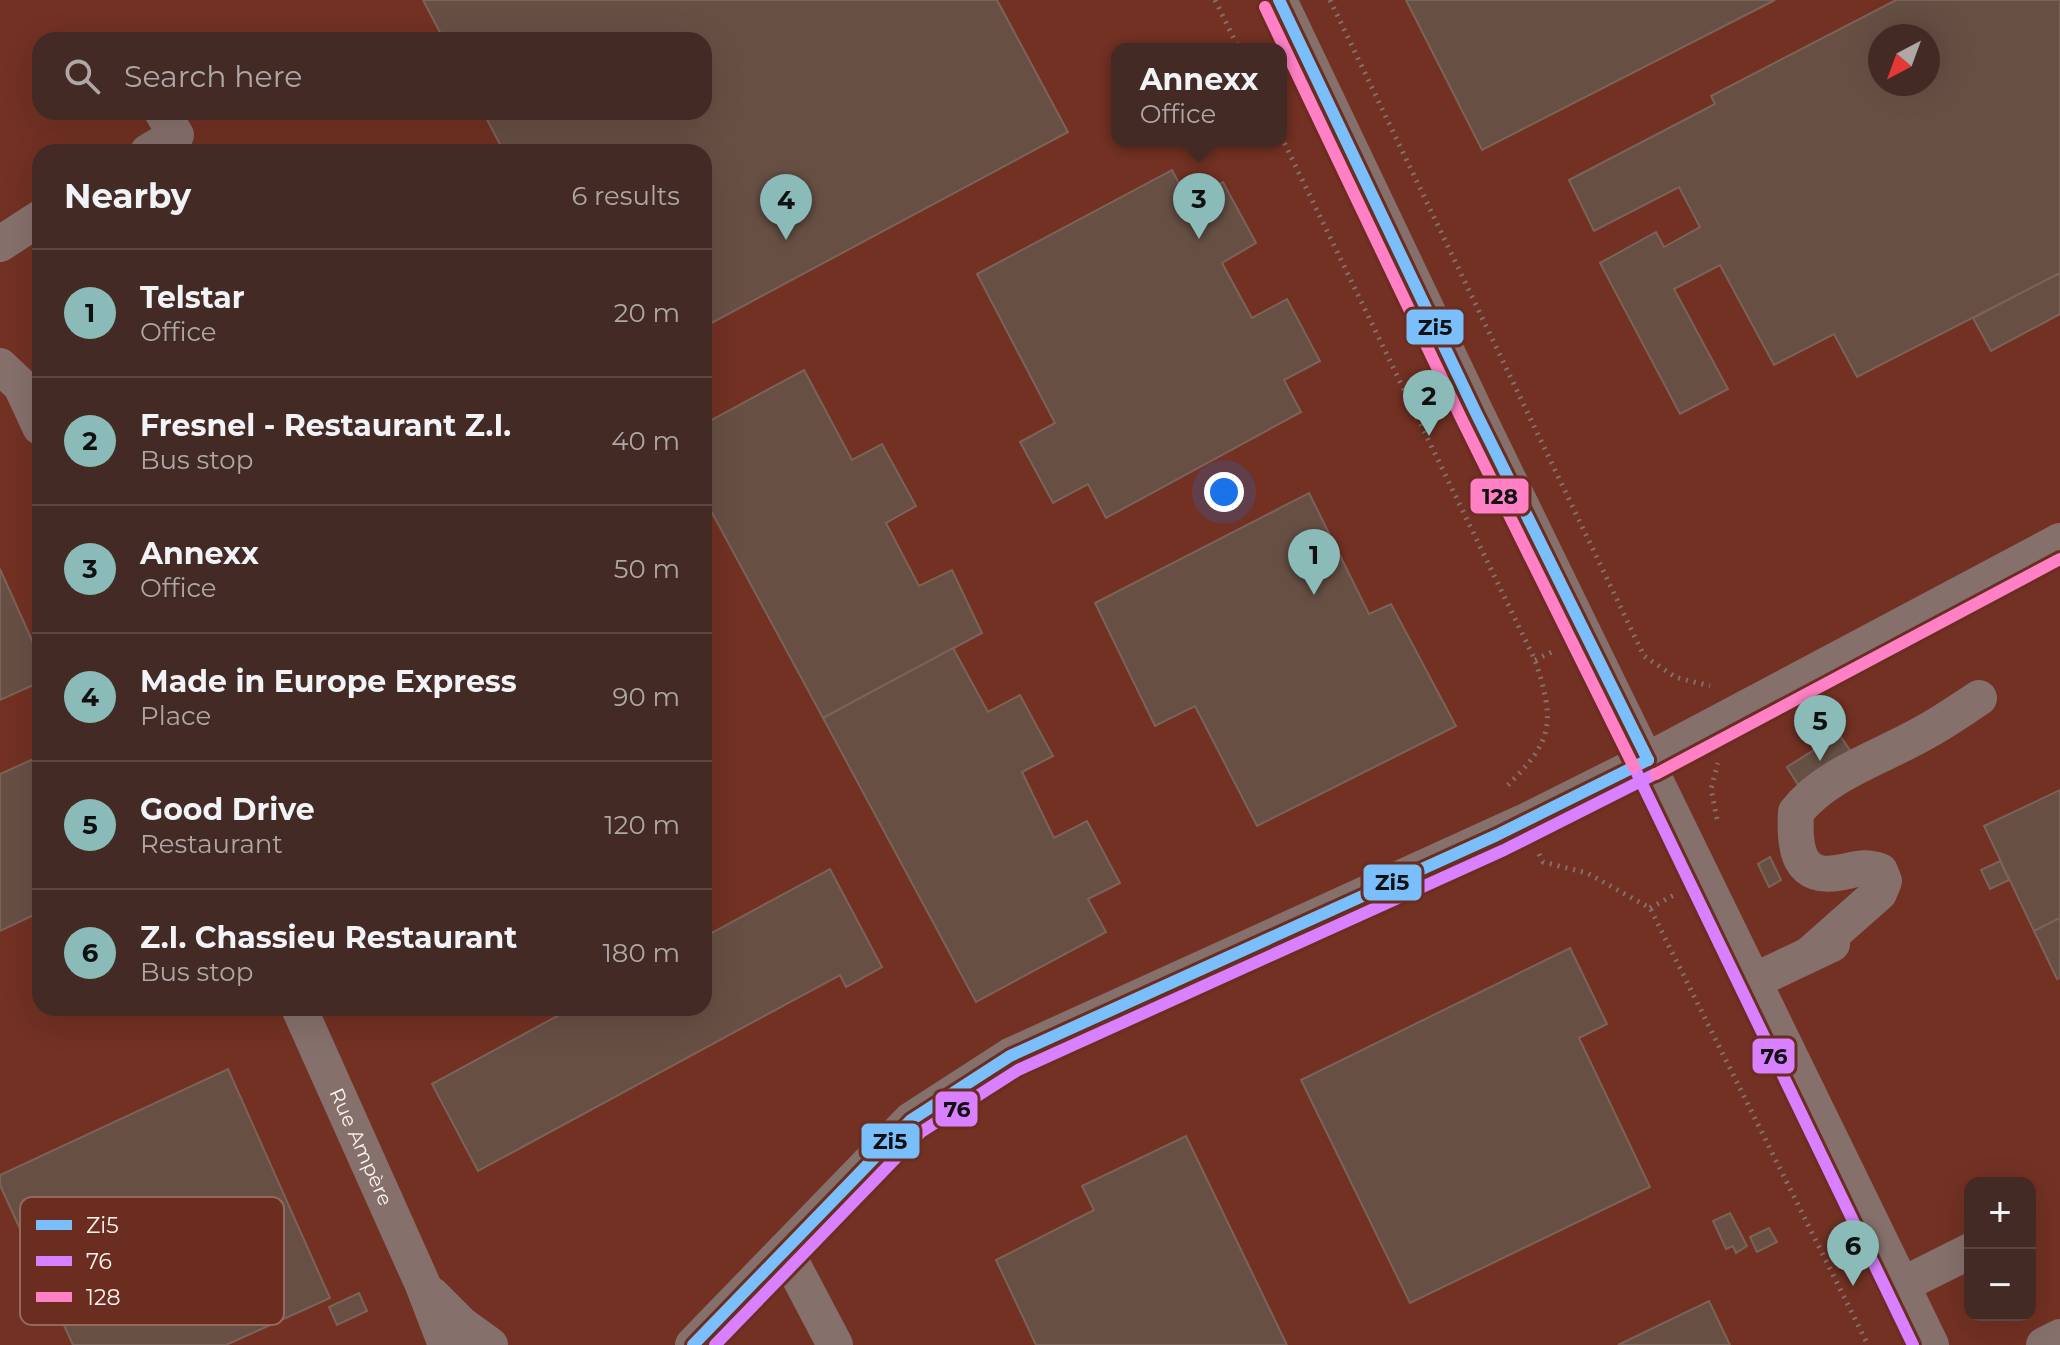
<!DOCTYPE html>
<html lang="en">
<head>
<meta charset="utf-8">
<style>
	body { margin:0; font-family:Montserrat,sans-serif; background:#4a322c; color:#f1f3f6 }
	.controls { position:absolute; right:24px; bottom:24px; display:grid; overflow:hidden; border-radius:16px; box-shadow:0 8px 32px #0002 }
	.controls button { width:72px; height:72px; display:grid; place-items:center; padding:0; border:0; border-bottom:2px solid #5b4641; background:#432a24; color:#f1f3f6; font:40px sans-serif }
	.compass { position:absolute; left:1868px; top:24px; width:72px; height:72px; border-radius:50%; background:#432a24; box-shadow:0 8px 32px #0002; rotate:221deg }
	.you { position:absolute; left:1224px; top:492px; width:28px; height:28px; margin:-20px; border:6px solid #fff; border-radius:50%; background:#1a73e8; box-shadow:0 0 0 12px #1a73e833 }
	.badge { display:grid; place-items:center; width:52px; height:52px; border-radius:50%; background:#8bbbb9; color:#111; font-size:26px; font-weight:700 }
	.pin { position:absolute; translate:-50% -66px; filter:drop-shadow(0 2px 4px #0008) }
	.pin::after { content:''; position:absolute; top:42px; width:28px; height:24px; background:inherit; clip-path:polygon(0 0,100% 0,50% 100%) }
	.popup { position:absolute; left:1111px; top:43px; width:176px; height:104px; box-sizing:border-box; display:grid; place-content:center; border-radius:16px; background:#432a24; filter:drop-shadow(0 2px 6px #0005); font-size:26px; white-space:nowrap; color:#afa7a6 }
	.popup b { font-size:30px; color:#f1f3f6 }
	.popup::after { content:''; position:absolute; left:50%; top:100%; margin-left:-16px; border:16px solid transparent; border-top-color:#432a24 }
	.list { margin:0; padding:0; list-style:none }
	h2 { display:flex; justify-content:space-between; align-items:center; height:104px; margin:0; padding:0 32px; font-size:34px }
	h2 small { font-size:26px; font-weight:400; color:#afa7a6 }
	.list li { display:grid; grid-template-columns:52px 1fr auto; gap:24px; align-items:center; box-sizing:border-box; height:128px; padding:0 32px; border-top:2px solid #5b4641 }
	.list b { display:block; font-size:30px; white-space:nowrap }
	.list p { margin:0; font-size:26px; white-space:nowrap; color:#afa7a6 }
	.list em { font-size:26px; font-style:normal; color:#afa7a6 }
	.icon { flex:none; width:44px; height:44px; fill:none; stroke:currentColor; stroke-width:2; stroke-linecap:round; stroke-linejoin:round }
	.map { position:relative; flex:none; width:2060px; height:1345px; overflow:hidden }
	.search { position:absolute; background:#432a24; box-shadow:0 8px 32px #0002; left:32px; top:32px; width:680px; height:88px; display:flex; align-items:center; gap:20px; box-sizing:border-box; padding:0 28px; border-radius:24px; color:#afa7a6; font-size:30px }
	.panel { position:absolute; background:#432a24; box-shadow:0 8px 32px #0002; left:32px; top:144px; width:680px; height:872px; border-radius:24px }
	.map>svg:first-child { display:block }
</style>
</head>
<body>
<div class="map">
<svg width="2060" height="1345" viewBox="0 0 2060 1345">
	<rect width="100%" height="100%" fill="#593830"/>
	<path fill="#723123" fill-rule="evenodd" d="M0,0H2060V1345H0ZM1880,36H1928V84H1880ZM40,40H704V112H40ZM1117,49H1281V141H1117ZM40,152H704V1008H40ZM1970,1183H2030V1315H1970Z"/>
	<g fill="#674f44" stroke="#7c6358" stroke-width="2" fill-rule="evenodd">
		<path d="M423,0H997L1068,132L704,327V152H504L483,112H704V40H444Z"/>
		<path d="M1406,0H1775L1482,150Z"/>
		<path d="M1896,0H2060V273L1857,377L1834,334L1774,365L1720,265L1674,289L1728,389L1680,414L1600,263L1656,232L1664,247L1700,227L1679,187L1594,231L1569,180L1715,104L1711,96ZM1880,36H1928V84H1880Z"/>
		<path d="M1172,170L1188,200L1223,182L1256,243L1222,263L1252,318L1287,299L1320,361L1284,380L1301,412L1106,518L1088,484L1053,503L1020,442L1055,423L977,274Z"/>
		<path d="M2060,273V314L1991,351L1973,318Z"/>
		<path d="M804,370L852,460L882,444L916,506L886,523L919,586L952,570L982,633L823,718L704,498V424Z"/>
		<path d="M1309,493L1369,614L1391,604L1456,726L1257,826L1195,706L1155,726L1095,603Z"/>
		<path d="M0,569L40,658V682L0,700Z"/>
		<path d="M953,648L988,712L1020,695L1053,756L1022,772L1054,838L1087,821L1120,883L1088,899L1106,932L976,1002L823,718Z"/>
		<path d="M1839,734L1853,755L1800,788L1787,767Z"/>
		<path d="M40,756V912L0,931V774Z"/>
		<path d="M2060,790V918L2034,931L1984,826Z"/>
		<path d="M1770,857L1781,880L1769,887L1758,864Z"/>
		<path d="M2000,861L2009,880L1990,889L1981,870Z"/>
		<path d="M830,869L882,967L846,987L840,975L478,1171L432,1084L572,1008H704V937Z"/>
		<path d="M2060,918V978L2057,979L2034,931Z"/>
		<path d="M1570,948L1607,1024L1579,1038L1650,1187L1410,1303L1301,1080Z"/>
		<path d="M228,1069L330,1298L226,1345H73L0,1185V1175Z"/>
		<path d="M1186,1136L1287,1345H1036L996,1260L1094,1210L1082,1186Z"/>
		<path d="M1730,1213L1747,1246L1736,1253L1733,1246L1726,1249L1713,1221Z"/>
		<path d="M1769,1228L1777,1242L1757,1252L1750,1237Z"/>
		<path d="M359,1293L367,1311L337,1325L329,1307Z"/>
		<path d="M1709,1301L1730,1345H1618Z"/>
	</g>
	<g fill="none" stroke-linecap="round" stroke-linejoin="round">
		<g stroke="#846f6b" stroke-width="5" stroke-dasharray="2 6" stroke-linecap="butt">
			<path d="M1215,0L1239,49"/>
			<path d="M1330,0L1644,656L1675,677L1710,686"/>
			<path d="M1281,136L1535,660C1556,724 1553,741 1505,788"/>
			<path d="M1535,660L1552,652"/>
			<path d="M1717,819L1711,789L1718,763"/>
			<path d="M1539,854L1543,862L1587,873L1650,908L1868,1345"/>
			<path d="M1650,908L1674,895"/>
		</g>
		<g stroke="#86706c" stroke-width="36">
			<path d="M1279,0L1476,413L1931,1345"/>
			<path d="M148,152L176,135L162,112"/>
			<path d="M0,244L40,218"/>
			<path d="M0,366L21,386L40,427"/>
			<path d="M1810,954L1879,893L1884,881L1880,871C1865,866 1858,869 1843,872C1797,882 1794,848 1796,812C1828,772 1883,757 1927,731C1945,721 1962,709 1979,698"/>
			<path d="M1754,981L1832,944"/>
			<path id="s1" d="M299,1008L423,1285L446,1345"/>
			<path d="M785,1250L835,1345"/>
			<path d="M1902,1285L1970,1251"/>
			<path d="M432,1295L461,1324L490,1345"/>
			<path d="M693,1345L911,1120L1010,1056L1524,822L1648,760L2060,541"/>
			<path d="M2044,1345L2060,1337"/>
		</g>
		<defs>
			<g id="bus-1">
				<path d="M1279,0L1476,413L1648,760"/>
				<path d="M693,1345L911,1120L1010,1056L1497,835L1648,760"/>
			</g>
			<g id="bus-2">
				<path d="M1634,767L1913,1345"/>
				<path d="M715,1345L921,1132L1018,1070L1504,850L1655,774"/>
			</g>
			<g id="bus-3">
				<path d="M1265,7L1462,420L1634,767"/>
				<path d="M1656,774L2060,559"/>
			</g>
		</defs>
		<use href="#bus-1" stroke="#6a2d1f" stroke-width="18"/>
		<use href="#bus-2" stroke="#6a2d1f" stroke-width="18"/>
		<use href="#bus-3" stroke="#6a2d1f" stroke-width="18"/>
		<use href="#bus-1" stroke="#7abffc" stroke-width="12"/>
		<use href="#bus-2" stroke="#d880ff" stroke-width="12"/>
		<use href="#bus-3" stroke="#ff80c5" stroke-width="12"/>
	</g>
	<g text-anchor="middle" dominant-baseline="central" stroke-width="6" stroke-linejoin="round" paint-order="stroke">
		<g font-size="20" fill="#fbf3f1" stroke="#6a2d1f">
			<text stroke="none"><textPath href="#s1" startOffset="152">Rue Ampère</textPath></text>
		</g>
	</g>
	<rect x="20" y="1197" width="264" height="128" rx="12" fill="#6a2d1f" stroke="#96685e" stroke-width="2"/>
	<rect x="36" y="1220" width="36" height="10" fill="#7abffc"/>
	<rect x="36" y="1256" width="36" height="10" fill="#d880ff"/>
	<rect x="36" y="1292" width="36" height="10" fill="#ff80c5"/>
	<g font-size="22" fill="#fbf3f1">
		<text x="86" y="1233">Zi5</text>
		<text x="86" y="1269">76</text>
		<text x="86" y="1305">128</text>
	</g>
	<g stroke="#6a2d1f" stroke-width="3">
		<rect x="1405" y="308" width="60" height="38" rx="8" fill="#7abffc"/>
		<rect x="1469" y="477" width="61" height="38" rx="8" fill="#ff80c5"/>
		<rect x="1362" y="863" width="61" height="39" rx="8" fill="#7abffc"/>
		<rect x="1751" y="1037" width="45" height="38" rx="8" fill="#d880ff"/>
		<rect x="934" y="1090" width="45" height="38" rx="8" fill="#d880ff"/>
		<rect x="860" y="1122" width="61" height="38" rx="8" fill="#7abffc"/>
	</g>
	<g font-size="22" text-anchor="middle" font-weight="bold" fill="#111">
		<text x="1435" y="335">Zi5</text>
		<text x="1500" y="504">128</text>
		<text x="1392" y="890">Zi5</text>
		<text x="1774" y="1064">76</text>
		<text x="957" y="1117">76</text>
		<text x="890" y="1149">Zi5</text>
	</g>
</svg>
<div class="controls">
<button>+</button>
<button>−</button>
</div>
<svg class="compass" viewBox="-18 -18 36 36"><path d="M0-13l5 13h-10z" fill="#e53935"/><path d="M0 13l5-13h-10z" fill="#afa7a6"/></svg>
<div class="you"></div>
<div class="pin badge" style="left:1314px;top:595px">1</div>
<div class="pin badge" style="left:1429px;top:436px">2</div>
<div class="pin badge" style="left:1199px;top:239px">3</div>
<div class="popup"><b>Annexx</b>Office</div>
<div class="pin badge" style="left:786px;top:240px">4</div>
<div class="pin badge" style="left:1820px;top:761px">5</div>
<div class="pin badge" style="left:1853px;top:1286px">6</div>
<div class="search"><svg class="icon" aria-label="search" viewBox="0 0 24 24"><circle cx="10" cy="10" r="6"/><path d="M15 15l6 6"/></svg>Search here</div>
<section class="panel">
<h2>Nearby<small>6 results</small></h2>
<ul class="list">
<li><span class="badge">1</span><div><b>Telstar</b><p>Office</p></div><em>20 m</em></li>
<li><span class="badge">2</span><div><b>Fresnel - Restaurant Z.I.</b><p>Bus stop</p></div><em>40 m</em></li>
<li><span class="badge">3</span><div><b>Annexx</b><p>Office</p></div><em>50 m</em></li>
<li><span class="badge">4</span><div><b>Made in Europe Express</b><p>Place</p></div><em>90 m</em></li>
<li><span class="badge">5</span><div><b>Good Drive</b><p>Restaurant</p></div><em>120 m</em></li>
<li><span class="badge">6</span><div><b>Z.I. Chassieu Restaurant</b><p>Bus stop</p></div><em>180 m</em></li>
</ul>
</section>
</div>
</body>
</html>
